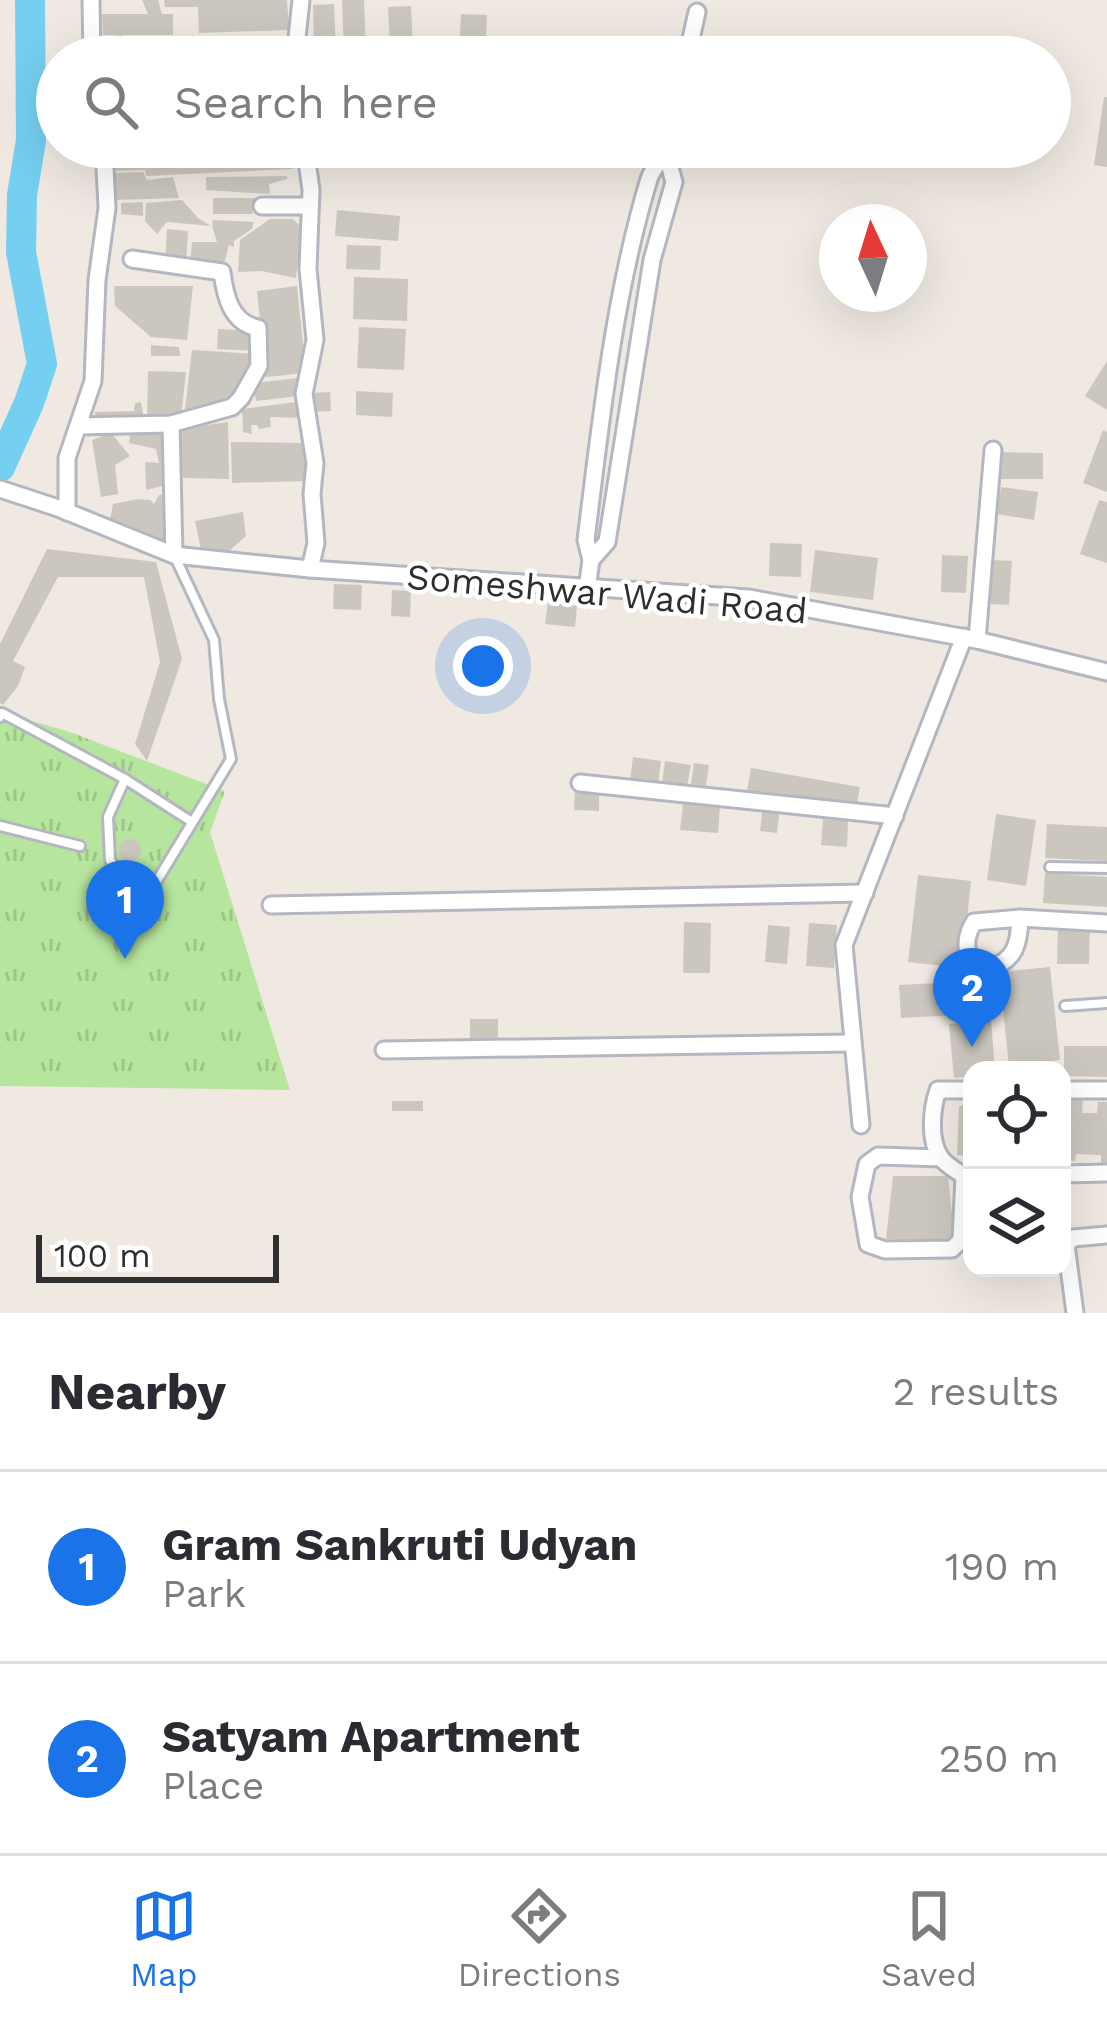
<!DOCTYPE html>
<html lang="en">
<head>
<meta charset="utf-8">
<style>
	body { margin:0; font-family:"Work Sans",sans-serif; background:#f7f7f7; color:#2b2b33 }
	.controls { position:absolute; right:36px; bottom:36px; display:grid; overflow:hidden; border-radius:24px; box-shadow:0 12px 48px #0002 }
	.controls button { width:108px; height:108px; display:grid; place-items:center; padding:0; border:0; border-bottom:3px solid #e1e1e2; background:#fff; color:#2b2b33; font:60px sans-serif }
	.compass { position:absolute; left:819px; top:204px; width:108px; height:108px; border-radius:50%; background:#fff; box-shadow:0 12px 48px #0002; rotate:356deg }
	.scale { position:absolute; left:36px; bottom:30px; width:243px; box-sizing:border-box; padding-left:12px; border:6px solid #2e2e2e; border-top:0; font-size:33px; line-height:42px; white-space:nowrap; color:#2e2e2e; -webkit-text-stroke:9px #fff; paint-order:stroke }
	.you { position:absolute; left:483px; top:666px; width:42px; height:42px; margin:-30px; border:9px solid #fff; border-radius:50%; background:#1a73e8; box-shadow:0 0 0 18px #1a73e833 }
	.badge { display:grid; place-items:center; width:78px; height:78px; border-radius:50%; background:#1a73e8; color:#fff; font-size:39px; font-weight:700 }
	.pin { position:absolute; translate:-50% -99px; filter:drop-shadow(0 3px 6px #0008) }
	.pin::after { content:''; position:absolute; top:63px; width:42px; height:36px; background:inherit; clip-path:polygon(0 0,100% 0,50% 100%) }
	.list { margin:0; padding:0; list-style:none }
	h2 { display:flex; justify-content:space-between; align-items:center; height:156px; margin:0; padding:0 48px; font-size:51px }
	h2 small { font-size:39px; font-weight:400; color:#7c7c81 }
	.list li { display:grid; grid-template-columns:78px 1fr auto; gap:36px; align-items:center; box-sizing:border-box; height:192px; padding:0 48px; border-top:3px solid #e1e1e2 }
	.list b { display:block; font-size:45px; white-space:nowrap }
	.list p { margin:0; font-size:39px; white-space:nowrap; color:#7c7c81 }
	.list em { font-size:39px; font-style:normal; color:#7c7c81 }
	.icon { flex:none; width:66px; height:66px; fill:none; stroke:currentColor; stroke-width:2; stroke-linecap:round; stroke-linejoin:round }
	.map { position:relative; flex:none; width:1107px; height:1313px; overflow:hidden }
	.search { position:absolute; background:#fff; box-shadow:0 12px 48px #0002; left:36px; right:36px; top:36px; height:132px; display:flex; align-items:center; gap:30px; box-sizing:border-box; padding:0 42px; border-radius:66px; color:#7c7c81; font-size:45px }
	.sheet { height:540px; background:#fff }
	nav { display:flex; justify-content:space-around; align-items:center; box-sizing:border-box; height:168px; border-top:3px solid #e1e1e2; background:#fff; font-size:33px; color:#7c7c81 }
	nav a { display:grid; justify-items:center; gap:6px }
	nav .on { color:#1a73e8 }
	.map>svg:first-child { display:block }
</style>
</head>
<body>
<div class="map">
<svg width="1107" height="1313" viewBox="0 0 1107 1313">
	<defs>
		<pattern id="park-tufts" width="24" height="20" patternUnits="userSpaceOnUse" patternTransform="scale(3)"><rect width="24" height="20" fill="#b6e59e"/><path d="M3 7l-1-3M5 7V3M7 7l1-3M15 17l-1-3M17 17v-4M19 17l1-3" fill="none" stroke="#9dc588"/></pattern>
	</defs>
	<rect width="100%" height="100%" fill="#efe9e1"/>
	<path fill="url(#park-tufts)" d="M0,712L67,731L225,791L210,832L290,1090L0,1086Z"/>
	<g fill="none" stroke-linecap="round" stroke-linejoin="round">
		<path stroke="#75cff0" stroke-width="30" d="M0,467L29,403L42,364L21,252L22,195L31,140L30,0"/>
	</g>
	<g fill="#cbc7bf">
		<path d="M142,0H158L162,14H173V35H122L123,41H132L135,57H104L102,38L122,35H103L102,14H148Z"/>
		<path d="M164,0H287L289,30L199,33L198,7H165Z"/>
		<path d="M342,0H364L366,52L344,53Z"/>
		<path d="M334,4L336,52L314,53L313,5Z"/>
		<path d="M411,6L413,47L390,48L388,7Z"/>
		<path d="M461,14L487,15L485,57H459Z"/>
		<path d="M155,38L156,57H143L141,41Z"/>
		<path d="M179,39L290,40L289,57H182Z"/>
		<path d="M1104,97H1107V167L1094,165Z"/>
		<path d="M194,147H293V169L146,176L145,170L112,171V153L195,149Z"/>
		<path d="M143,172L147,180L173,177L179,198L114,200L110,173Z"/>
		<path d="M287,176V179L269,184L270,194L206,190V177Z"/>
		<path d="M213,198H280V200L252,210L253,214H213Z"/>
		<path d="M182,200L198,218L211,226L167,222L157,234L145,221L146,203Z"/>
		<path d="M143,202V216L121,214V203Z"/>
		<path d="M337,210L400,216L398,241L335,236Z"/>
		<path d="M270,219H293L302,228L296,278L261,271L238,272L240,240Z"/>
		<path d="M213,220L254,222L252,229L234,241V247L229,245L222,272L190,267L192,242H217L212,226Z"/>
		<path d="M167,229L188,231L186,266L165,262Z"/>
		<path d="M347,245L381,246L380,270L346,269Z"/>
		<path d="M354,277L408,279L407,321L353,319Z"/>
		<path d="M114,286H193L187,340L151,337L115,306Z"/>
		<path d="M297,286L306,373L266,377L257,291Z"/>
		<path d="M359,327L406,329L404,370L357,368Z"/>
		<path d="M218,329L256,331L255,351L217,349Z"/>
		<path d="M151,345L179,347L180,356H151Z"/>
		<path d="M192,350L256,354L247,378L232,400L184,417Z"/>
		<path d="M1107,361V410L1085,396Z"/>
		<path d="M148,371L186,372L181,418L147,421Z"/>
		<path d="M297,378L299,396L256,401L253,383Z"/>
		<path d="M356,391L393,393L392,417L356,415Z"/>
		<path d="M330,392L331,411L311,412L310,393Z"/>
		<path d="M303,401V418L270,417L271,427L259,429L257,425H251L252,434L243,432L242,409Z"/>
		<path d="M141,402L144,420L96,423L95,412L134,411L135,403Z"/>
		<path d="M228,422L229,479L183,478L178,429Z"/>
		<path d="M131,426L166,429V485L146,490L145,462L159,463L156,449L129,443Z"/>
		<path d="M1103,430L1107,432V492L1083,483Z"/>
		<path d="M111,433L130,456L115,465L118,494L101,497L92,440Z"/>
		<path d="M231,442L304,443L306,481L232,483Z"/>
		<path d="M995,452L1043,453V479H994Z"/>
		<path d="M1001,487L1038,492L1034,520L997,514Z"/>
		<path d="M169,493L170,549L109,526L113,504L138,499L150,500L154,504L159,495Z"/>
		<path d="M1099,500L1107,502V563L1080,554Z"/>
		<path d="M243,512L246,536L229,551L202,554L195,521Z"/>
		<path d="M770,543L802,544L801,577L769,576Z"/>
		<path d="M47,549L156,562L182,659L147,761L135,744L160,662L144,577H58L13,661L25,667L18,686L3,705L0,703V644Z"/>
		<path d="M815,550L878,558L873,600L810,592Z"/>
		<path d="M942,555L968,556L966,593L941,592Z"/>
		<path d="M992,560L1012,561L1009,605L990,604Z"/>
		<path d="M334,584L362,585L361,610L333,609Z"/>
		<path d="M392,590L411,591L410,617L391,616Z"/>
		<path d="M548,603L577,606L575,627L545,624Z"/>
		<path d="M633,757L661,761L658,784L630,781Z"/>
		<path d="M665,761L691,765L687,786L662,783Z"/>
		<path d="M694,763L709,765L706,786L691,784Z"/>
		<path d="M751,768L860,787L856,809L747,791Z"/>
		<path d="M575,788H599V811L574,810Z"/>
		<path d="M683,804L720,807L718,833L680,830Z"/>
		<path d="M763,806L780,808L777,833L760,831Z"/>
		<path d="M996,814L1036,820L1026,886L987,880Z"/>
		<path d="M823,819L848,821L847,847L821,845Z"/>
		<path d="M1047,824L1107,827V861L1045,858Z"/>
		<circle cx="130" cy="850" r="11"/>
		<path d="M1045,873L1107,877V907L1043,903Z"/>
		<path d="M918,875L971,881L962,968L908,962Z"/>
		<path d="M684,922L711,923L710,973H683Z"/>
		<path d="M809,923L837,925L834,968L806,966Z"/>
		<path d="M768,925L790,927L787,964L765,962Z"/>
		<path d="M1058,925H1090L1089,964H1057Z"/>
		<path d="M1050,967L1060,1060L1009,1066L999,972Z"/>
		<path d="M957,982L959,1015L901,1018L899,985Z"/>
		<rect x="470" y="1019" width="28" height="20"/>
		<path d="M991,1020L995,1070H972V1076L954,1078L949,1024Z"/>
		<path d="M1064,1046H1107V1077L1064,1076Z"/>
		<path d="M1067,1098L1083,1099L1082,1113H1097L1098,1102H1107V1166H1101V1155L1076,1154L1075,1161H1062V1108H1066Z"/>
		<path d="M972,1100V1156L957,1155L959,1107Z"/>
		<rect x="392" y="1101" width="31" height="10"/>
		<path d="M893,1176H948L955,1243L886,1239Z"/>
	</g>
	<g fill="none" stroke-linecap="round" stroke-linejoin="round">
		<defs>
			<g id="service">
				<path d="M175,557L214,640L219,699L231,759L141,907L110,860L108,817L125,779L192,822"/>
				<path d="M0,717L2,713L125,779"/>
				<path d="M0,826L80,846"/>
				<path d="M1050,867L1107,868"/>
				<path d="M1065,1006L1107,1003"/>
			</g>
			<g id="minor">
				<path d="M91,0L92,57"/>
				<path d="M295,57L301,0"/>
				<path d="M687,57L697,12"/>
				<path d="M305,147L311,190L308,269L315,340L304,394L315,463L312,494L316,543L310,569"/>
				<path d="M262,206H310"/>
				<path d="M171,424L174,555"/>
				<path d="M78,426L171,424L232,407L241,398L259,366L258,328C231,323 225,296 222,272L132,259"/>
				<path d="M0,489L58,508L174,555L310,569L749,598L977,640L1107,672"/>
				<path d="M67,512V458L93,381L97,280L107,208L104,147"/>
				<path d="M591,560L607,542L652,260L674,182L666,153"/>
				<path d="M587,589L591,560L586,540C601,419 614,295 649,179C653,167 663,159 668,147"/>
				<path d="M977,640L993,450"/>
				<path d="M580,783L895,816"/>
				<path d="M271,905L865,893"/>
				<path d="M1020,918C1019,943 1016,960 990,968L971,961C964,947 966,935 974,922L1020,918L1107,923"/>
				<path d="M384,1050L853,1043"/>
				<path d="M1062,1090H1107"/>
				<path d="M861,1125L844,945L964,637"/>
				<path d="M941,1158L878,1156L867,1164L860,1197L868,1244L885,1250L952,1249L961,1240L964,1176"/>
				<path d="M1062,1174L1107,1173"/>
				<path d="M969,1176H964C957,1171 946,1165 941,1158C928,1140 932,1108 938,1090H972"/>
				<path d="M1075,1313L1066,1245L1073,1238L1107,1235"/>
			</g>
		</defs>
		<use href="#service" stroke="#b4b7c1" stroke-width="14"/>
		<use href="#minor" stroke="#b4b7c1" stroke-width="21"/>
		<use href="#service" stroke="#fff" stroke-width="8"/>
		<use href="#minor" stroke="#fff" stroke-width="15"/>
	</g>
	<g text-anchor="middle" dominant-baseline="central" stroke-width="9" stroke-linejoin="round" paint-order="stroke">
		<g font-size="36" fill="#2e2e2e" stroke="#fff">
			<text transform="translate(607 594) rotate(5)">Someshwar Wadi Road</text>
		</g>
	</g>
</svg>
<div class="controls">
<button><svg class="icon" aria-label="locate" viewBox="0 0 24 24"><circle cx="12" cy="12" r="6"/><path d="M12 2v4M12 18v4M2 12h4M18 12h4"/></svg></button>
<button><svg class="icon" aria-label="layers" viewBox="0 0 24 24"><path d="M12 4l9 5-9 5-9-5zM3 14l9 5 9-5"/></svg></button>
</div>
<svg class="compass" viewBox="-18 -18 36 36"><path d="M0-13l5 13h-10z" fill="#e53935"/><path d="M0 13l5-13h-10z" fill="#7c7c81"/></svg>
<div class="scale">100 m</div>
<div class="you"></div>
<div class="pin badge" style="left:125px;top:959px">1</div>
<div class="pin badge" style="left:972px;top:1047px">2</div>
<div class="search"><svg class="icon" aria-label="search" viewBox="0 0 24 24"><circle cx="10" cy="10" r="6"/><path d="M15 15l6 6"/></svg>Search here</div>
</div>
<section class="sheet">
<h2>Nearby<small>2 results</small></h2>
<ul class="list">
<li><span class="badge">1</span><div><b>Gram Sankruti Udyan</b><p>Park</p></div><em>190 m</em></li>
<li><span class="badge">2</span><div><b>Satyam Apartment</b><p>Place</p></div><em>250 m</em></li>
</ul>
</section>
<nav>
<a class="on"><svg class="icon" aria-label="map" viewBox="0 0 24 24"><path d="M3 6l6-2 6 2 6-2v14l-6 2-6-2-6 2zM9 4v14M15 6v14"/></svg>Map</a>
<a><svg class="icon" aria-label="directions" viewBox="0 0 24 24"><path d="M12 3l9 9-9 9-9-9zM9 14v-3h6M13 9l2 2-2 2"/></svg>Directions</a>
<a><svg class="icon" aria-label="saved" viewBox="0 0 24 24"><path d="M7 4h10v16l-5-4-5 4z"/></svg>Saved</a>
</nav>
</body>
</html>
